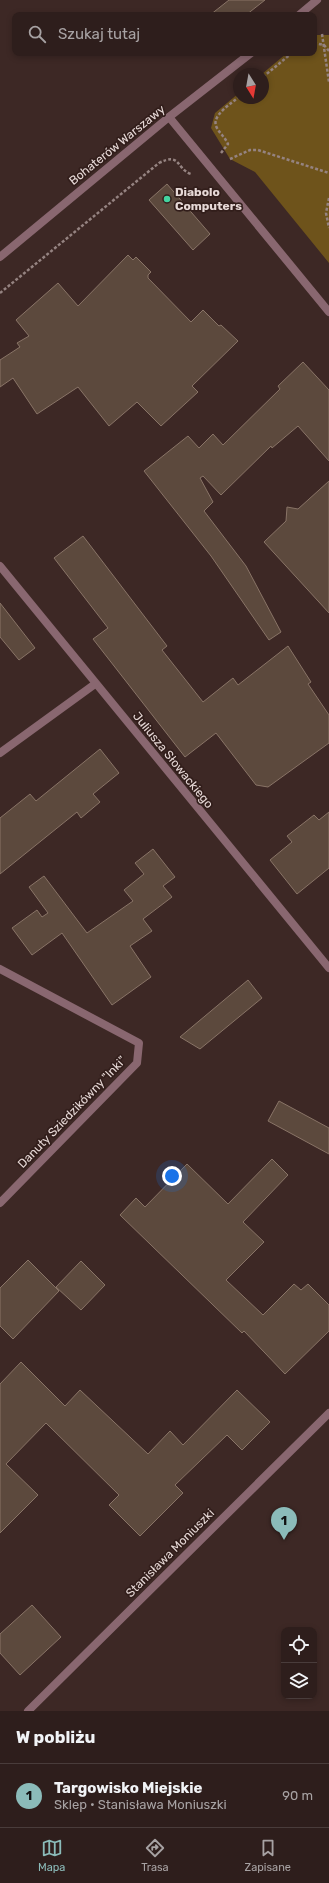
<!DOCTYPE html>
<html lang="pl">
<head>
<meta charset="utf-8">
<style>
	body { margin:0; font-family:Rubik,sans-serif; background:#3a2b29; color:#f1f3f6 }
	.controls { position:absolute; right:12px; bottom:12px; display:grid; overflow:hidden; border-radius:8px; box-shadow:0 2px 6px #0003 }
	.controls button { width:36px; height:36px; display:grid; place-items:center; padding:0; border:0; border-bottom:1px solid #493c3b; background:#2e1e1c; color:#f1f3f6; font:20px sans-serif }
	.compass { position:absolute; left:233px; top:68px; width:36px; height:36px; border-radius:50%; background:#2e1e1c; box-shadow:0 2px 6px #0003; rotate:169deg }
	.you { position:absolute; left:172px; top:1176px; width:14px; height:14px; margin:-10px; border:3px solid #fff; border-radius:50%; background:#1a73e8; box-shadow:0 0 0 6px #1a73e833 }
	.badge { display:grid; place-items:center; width:26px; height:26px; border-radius:50%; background:#8bbbb9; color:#111; font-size:13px; font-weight:700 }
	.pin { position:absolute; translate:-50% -33px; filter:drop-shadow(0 1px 2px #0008) }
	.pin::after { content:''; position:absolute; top:21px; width:14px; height:12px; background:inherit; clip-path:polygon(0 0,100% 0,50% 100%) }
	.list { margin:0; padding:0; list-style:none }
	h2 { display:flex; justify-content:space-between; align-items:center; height:52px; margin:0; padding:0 16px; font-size:17px }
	h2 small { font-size:13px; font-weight:400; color:#a7a2a3 }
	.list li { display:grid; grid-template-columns:26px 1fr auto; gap:12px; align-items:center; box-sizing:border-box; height:64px; padding:0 16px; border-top:1px solid #493c3b }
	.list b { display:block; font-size:15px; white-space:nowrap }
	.list p { margin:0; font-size:13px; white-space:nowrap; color:#a7a2a3 }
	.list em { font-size:13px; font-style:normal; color:#a7a2a3 }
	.icon { flex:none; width:22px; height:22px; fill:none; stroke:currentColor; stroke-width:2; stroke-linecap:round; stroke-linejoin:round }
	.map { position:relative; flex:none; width:329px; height:1711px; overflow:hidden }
	.search { position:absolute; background:#2e1e1c; box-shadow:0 2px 6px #0003; left:12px; right:12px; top:12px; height:44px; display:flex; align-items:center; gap:10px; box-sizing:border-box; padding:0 14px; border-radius:8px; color:#a7a2a3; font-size:15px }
	.sheet { height:116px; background:#2e1e1c }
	nav { display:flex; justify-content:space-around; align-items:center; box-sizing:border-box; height:56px; border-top:1px solid #493c3b; background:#2e1e1c; font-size:11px; color:#a7a2a3 }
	nav a { display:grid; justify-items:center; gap:2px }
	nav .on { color:#8bbbb9 }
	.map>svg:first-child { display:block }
</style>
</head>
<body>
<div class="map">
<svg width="329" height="1711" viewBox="0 0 329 1711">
	<rect width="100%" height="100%" fill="#3d2825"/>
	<path fill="#6e531b" d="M314,35H329V263L255,172L230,159L211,128L215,113L239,93V98H263L262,74L287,53H314Z"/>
	<g fill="#5c493d" stroke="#897467">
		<path d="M229,0H265L246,15H210Z"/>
		<path d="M167,184L210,234L193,250L149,200Z"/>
		<path d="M128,255L133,260L136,257L151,272L148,275V278L191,322L203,310L219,326L221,325L238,341L192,386L198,392L161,426L137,402L109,426L78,387L37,414L13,378L0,387V360L20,347L17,343L29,336L16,320L58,283L78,306Z"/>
		<path d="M303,362L329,390V461L298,426L272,448L271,446L221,495L203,476L200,478L213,502L204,511L246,566L281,632L269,640L211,556L144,471L188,436L199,448L213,434L223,445L280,389L278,386Z"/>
		<path d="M329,481V613L264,542L286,521L287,507L298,509Z"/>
		<path d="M83,536L167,646L162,650L203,702L233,678L238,685L288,646L311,682L308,684L329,715V743L268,787L256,785L216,733L185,757L93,639L108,628L54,558Z"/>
		<path d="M0,603L35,648L19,660L0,637Z"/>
		<path d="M100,749L119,773L93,794L100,802L81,818L77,812L0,874V818L30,794L36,801Z"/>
		<path d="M329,812V868L297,894L270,860L292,842L287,836L314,815L319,820Z"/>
		<path d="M153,849L175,877L163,886L172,897L143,919L152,931L130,946L151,977L112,1005L62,933L32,955L12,928L37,910L42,917L48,913L29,887L44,876L87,933L133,901L124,890L144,874L135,863Z"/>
		<path d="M248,980L262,998L200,1049L180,1037Z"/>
		<path d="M279,1101L329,1128V1154L268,1121Z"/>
		<path d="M272,1159L288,1175L243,1222L264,1242L226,1280L263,1315L294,1284L301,1290L308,1284L329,1305V1331L285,1374L244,1331L242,1333L120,1215L136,1198L145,1207L187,1164L228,1204Z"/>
		<path d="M28,1260L59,1291L13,1339L0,1326V1288Z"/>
		<path d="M81,1261L105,1285L81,1310L56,1287Z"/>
		<path d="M21,1362L65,1406L80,1390L148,1454L170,1431L183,1445L237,1390L270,1422L242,1450L227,1435L175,1485L183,1493L140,1536L109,1505L119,1495L46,1423L6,1464L38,1495L0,1533V1384Z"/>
		<path d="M32,1605L61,1637L20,1675L0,1653V1634Z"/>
	</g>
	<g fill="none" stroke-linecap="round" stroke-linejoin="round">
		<g stroke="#958381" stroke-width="2.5" stroke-dasharray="3 2" stroke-linecap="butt">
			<path d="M322,34L329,82"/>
			<path d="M314,43L324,45L329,51"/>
			<path d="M263,77L292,53"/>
			<path d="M221,153L228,144C225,137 219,133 216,126C212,115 232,103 239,97"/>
			<path d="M230,159L250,150H258L329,173"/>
			<path d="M329,198L326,213L329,228"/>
			<path d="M0,293L159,163C181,152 176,169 191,174"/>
		</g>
		<g stroke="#896770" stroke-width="8">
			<path d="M299,15L317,0"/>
			<path d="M169,117L329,312"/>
			<path d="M0,257L169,117L251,53"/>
			<path d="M0,566L329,968"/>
			<path d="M0,753L95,684"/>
			<path d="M0,969L139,1043L137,1063L0,1203"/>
			<path d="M28,1711L329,1413"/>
		</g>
	</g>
	<circle fill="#43d4a0" stroke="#321e1b" stroke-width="1.5" cx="167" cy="199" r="4"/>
	<g text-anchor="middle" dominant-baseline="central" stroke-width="3.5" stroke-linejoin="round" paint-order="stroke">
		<g font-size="12" fill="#e7d9d7" stroke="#321e1b">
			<text transform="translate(117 145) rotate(-39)">Bohaterów Warszawy</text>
			<text transform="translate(173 760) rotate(51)">Juliusza Słowackiego</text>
			<text transform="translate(72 1112) rotate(-46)">Danuty Sziedzikówny "Inki"</text>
			<text transform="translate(170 1553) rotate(-45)">Stanisława Moniuszki</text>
		</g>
		<g font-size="12" font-weight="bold" fill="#e7d9d7" stroke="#321e1b" text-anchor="start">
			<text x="175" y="192">Diabolo<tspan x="175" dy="14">Computers</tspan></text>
		</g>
	</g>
</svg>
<div class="controls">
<button><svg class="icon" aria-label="locate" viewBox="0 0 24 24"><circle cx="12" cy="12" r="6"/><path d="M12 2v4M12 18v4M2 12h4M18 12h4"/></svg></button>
<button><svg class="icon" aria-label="layers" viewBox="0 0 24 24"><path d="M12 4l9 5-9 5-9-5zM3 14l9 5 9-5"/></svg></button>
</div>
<svg class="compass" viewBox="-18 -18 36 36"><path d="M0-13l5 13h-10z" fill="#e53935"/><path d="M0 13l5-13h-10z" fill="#a7a2a3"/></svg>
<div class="you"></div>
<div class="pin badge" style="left:284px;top:1540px">1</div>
<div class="search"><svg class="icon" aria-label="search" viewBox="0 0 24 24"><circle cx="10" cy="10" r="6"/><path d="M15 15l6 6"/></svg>Szukaj tutaj</div>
</div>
<section class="sheet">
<h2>W pobliżu<small></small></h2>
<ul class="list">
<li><span class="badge">1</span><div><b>Targowisko Miejskie</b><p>Sklep · Stanisława Moniuszki</p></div><em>90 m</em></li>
</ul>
</section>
<nav>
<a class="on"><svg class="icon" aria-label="map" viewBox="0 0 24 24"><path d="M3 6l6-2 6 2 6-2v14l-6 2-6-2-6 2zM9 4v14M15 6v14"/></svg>Mapa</a>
<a><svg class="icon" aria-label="directions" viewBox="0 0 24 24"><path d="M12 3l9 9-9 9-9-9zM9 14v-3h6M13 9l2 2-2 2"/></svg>Trasa</a>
<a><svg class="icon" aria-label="saved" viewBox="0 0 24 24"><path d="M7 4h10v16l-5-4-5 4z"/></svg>Zapisane</a>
</nav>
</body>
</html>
